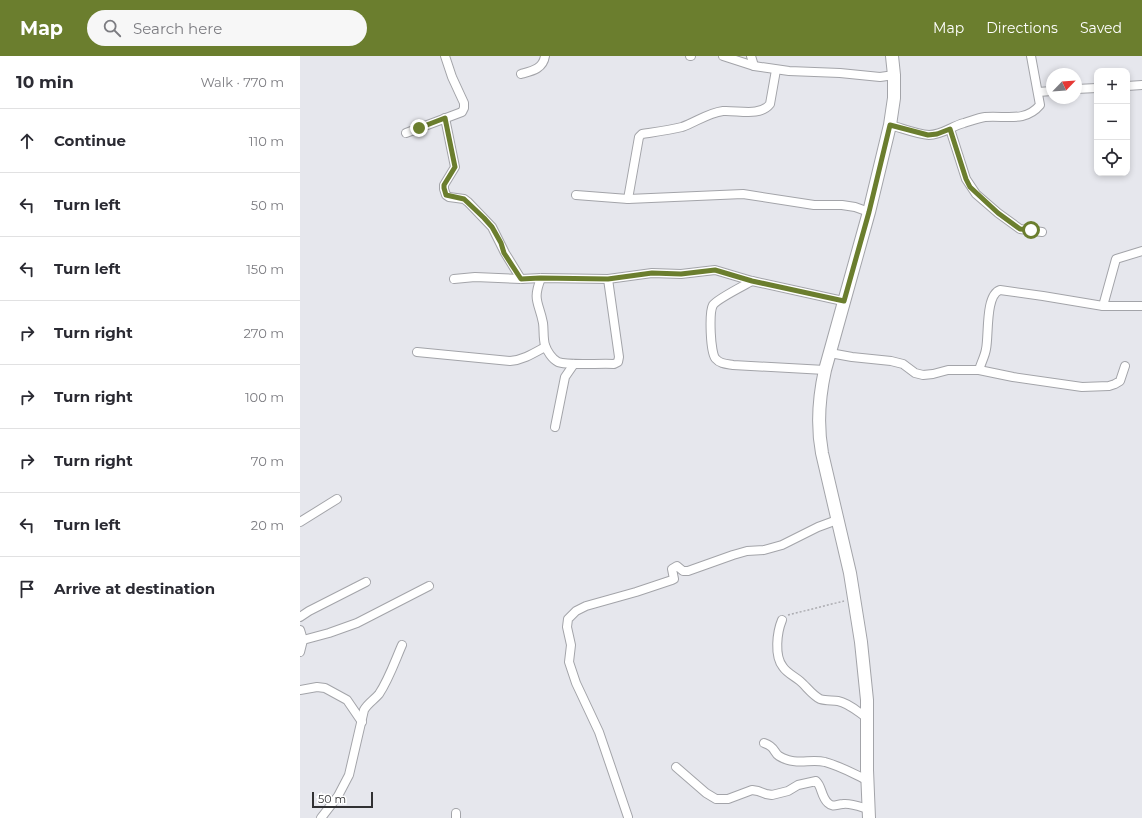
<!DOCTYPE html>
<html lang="en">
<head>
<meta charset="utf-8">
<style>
	body { margin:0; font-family:Montserrat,sans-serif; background:#f7f7f7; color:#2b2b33 }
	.controls { position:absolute; right:12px; top:12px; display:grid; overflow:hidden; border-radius:8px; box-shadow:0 2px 6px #0003 }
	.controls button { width:36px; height:36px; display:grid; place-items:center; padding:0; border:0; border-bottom:1px solid #e1e1e2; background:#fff; color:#2b2b33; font:20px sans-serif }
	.compass { position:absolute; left:746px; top:12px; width:36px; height:36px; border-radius:50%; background:#fff; box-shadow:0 2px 6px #0003; rotate:65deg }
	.scale { position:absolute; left:12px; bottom:10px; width:61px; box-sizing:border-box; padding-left:4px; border:2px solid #313133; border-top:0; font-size:11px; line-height:14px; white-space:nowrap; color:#313133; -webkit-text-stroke:3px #fff; paint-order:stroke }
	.stop { position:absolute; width:12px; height:12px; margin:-9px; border:3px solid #6b7e2e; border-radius:50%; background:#fff }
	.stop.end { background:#6b7e2e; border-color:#fff; box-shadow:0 1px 4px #0008 }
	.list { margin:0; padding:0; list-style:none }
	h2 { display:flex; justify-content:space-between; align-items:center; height:52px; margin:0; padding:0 16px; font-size:17px }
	h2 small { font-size:13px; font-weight:400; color:#7c7c81 }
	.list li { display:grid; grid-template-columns:26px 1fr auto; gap:12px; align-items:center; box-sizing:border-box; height:64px; padding:0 16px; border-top:1px solid #e1e1e2 }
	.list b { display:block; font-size:15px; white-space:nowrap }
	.list em { font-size:13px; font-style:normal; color:#7c7c81 }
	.icon { flex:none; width:22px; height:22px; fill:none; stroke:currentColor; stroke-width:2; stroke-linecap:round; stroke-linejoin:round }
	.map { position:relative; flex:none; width:842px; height:762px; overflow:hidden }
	header { display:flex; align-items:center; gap:24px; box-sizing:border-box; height:56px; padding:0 20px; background:#6b7e2e; color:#fff }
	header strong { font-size:19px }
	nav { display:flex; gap:22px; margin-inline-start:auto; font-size:14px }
	.search { width:280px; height:36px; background:#f7f7f7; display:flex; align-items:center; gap:10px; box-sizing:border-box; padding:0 14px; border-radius:22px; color:#7c7c81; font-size:15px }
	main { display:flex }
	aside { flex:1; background:#fff }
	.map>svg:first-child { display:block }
</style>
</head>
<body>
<header>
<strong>Map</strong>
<div class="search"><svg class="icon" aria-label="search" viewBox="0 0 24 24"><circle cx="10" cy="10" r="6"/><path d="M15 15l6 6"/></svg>Search here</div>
<nav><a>Map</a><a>Directions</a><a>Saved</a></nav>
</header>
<main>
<aside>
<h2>10 min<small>Walk · 770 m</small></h2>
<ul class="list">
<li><svg class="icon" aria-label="ahead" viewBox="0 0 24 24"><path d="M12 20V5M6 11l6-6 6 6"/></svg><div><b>Continue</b></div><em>110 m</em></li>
<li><svg class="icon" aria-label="left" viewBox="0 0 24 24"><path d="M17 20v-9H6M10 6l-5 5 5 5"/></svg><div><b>Turn left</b></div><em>50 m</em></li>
<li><svg class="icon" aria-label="left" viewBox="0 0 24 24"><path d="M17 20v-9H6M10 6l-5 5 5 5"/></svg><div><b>Turn left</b></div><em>150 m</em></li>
<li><svg class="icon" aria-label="right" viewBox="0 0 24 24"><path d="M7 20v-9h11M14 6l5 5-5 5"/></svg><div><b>Turn right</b></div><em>270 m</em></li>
<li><svg class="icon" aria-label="right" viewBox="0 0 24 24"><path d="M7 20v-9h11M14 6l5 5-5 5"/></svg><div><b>Turn right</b></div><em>100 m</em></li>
<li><svg class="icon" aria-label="right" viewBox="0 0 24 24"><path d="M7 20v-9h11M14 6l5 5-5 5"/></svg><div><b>Turn right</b></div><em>70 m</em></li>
<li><svg class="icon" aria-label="left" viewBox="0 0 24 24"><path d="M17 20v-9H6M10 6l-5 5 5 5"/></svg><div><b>Turn left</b></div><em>20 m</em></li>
<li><svg class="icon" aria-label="arrive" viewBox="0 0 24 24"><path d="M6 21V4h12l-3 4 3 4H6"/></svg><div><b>Arrive at destination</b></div></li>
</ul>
</aside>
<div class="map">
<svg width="842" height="762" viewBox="0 0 842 762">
	<rect width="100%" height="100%" fill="#e6e7ed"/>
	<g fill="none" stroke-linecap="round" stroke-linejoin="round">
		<defs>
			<g id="street">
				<path d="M390,0H391"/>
				<path d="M423,0L454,10L489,15L540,17L580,21L594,19"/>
				<path d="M451,0L454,10"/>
				<path d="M221,18C232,15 243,13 245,0"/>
				<path d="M827,30L842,29"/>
				<path d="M776,33L797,32"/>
				<path d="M738,36L752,35"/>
				<path d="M145,62L155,111L144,129V133L146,139L149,141L164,143L168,146L192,171L205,197L221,223"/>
				<path d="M590,69C602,72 616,78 629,79C642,79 652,70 664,67C671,65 678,62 685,61C705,59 725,67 740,49L731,0"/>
				<path d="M650,73L666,123L676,138L698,157L720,173L742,176"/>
				<path d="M106,77L162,56L164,52V47L152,21L145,0"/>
				<path d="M276,139L328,143L443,138L514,149H542L555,151L569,156"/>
				<path d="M328,143L339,81L342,78C355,76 370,74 382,71C396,66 408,57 423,55C438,54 460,61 470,48L476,14"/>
				<path d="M241,222C232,245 239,246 243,267C244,274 243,282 245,289C247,295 252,303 258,306C268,310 300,307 314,308L318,306L319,301L308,223"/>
				<path d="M154,223L175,221L221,223L241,222L308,223L352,217L381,218L415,214L452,225L543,245"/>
				<path d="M452,225C445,229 417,243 413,249C409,256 410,298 416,303C420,308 427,308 433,309L525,314"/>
				<path d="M803,250L816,203L842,195"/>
				<path d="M117,296L210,305C223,304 234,297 245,291"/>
				<path d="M530,297L552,301L591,305L603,308L615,317L623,319L633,318L648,314H679L713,321L782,331L809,330L815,328L820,325L825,310"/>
				<path d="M679,314C681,307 685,300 686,293C689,280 685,239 700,234L743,240L803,250H842"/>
				<path d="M255,371L265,321L274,308"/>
				<path d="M0,466L37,443"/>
				<path d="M0,561L9,555L66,526"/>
				<path d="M482,564C477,576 474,600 483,611C487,617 494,620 500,625C506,630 512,639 520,643C526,645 533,644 538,645C549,647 558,656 567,662"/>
				<path d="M0,574L3,584L0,596"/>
				<path d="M3,584L29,577L57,567L129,530"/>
				<path d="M0,634L17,631L25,632L47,644L62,666"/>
				<path d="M464,687C476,691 473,696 479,700C482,702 485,703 488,704C500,708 512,703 525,706C540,710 554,718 567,724"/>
				<path d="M376,711L406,737L416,743H428L452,734L458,735L466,738L472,739L488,735L498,729L516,725C522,730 521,741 528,747C533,752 537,748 543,748C551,747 561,751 568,753"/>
				<path d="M328,761L299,676L276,627L269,606L271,589L267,571L268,563L276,555L286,550L336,536L372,524L374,523L372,513L377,510L383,515H388L433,499L447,495L464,494L482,489L518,471L537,464"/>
				<path d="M21,762L38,740L49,719L64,654C68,647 74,644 79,638C89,623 95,605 102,589"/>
				<path d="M156,762V757"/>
			</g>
			<path id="secondary" d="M569,762L567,714V644L561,586L550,517L522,397C517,370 519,341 525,314L569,156L590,69L594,42V19L592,0"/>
		</defs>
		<use href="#street" stroke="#a3a4a9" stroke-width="10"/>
		<use href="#secondary" stroke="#a3a4a9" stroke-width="14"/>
		<path stroke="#acacb1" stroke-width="1.5" stroke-dasharray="2 2" stroke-linecap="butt" d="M488,559L544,545"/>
		<use href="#street" stroke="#fff" stroke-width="8"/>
		<use href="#secondary" stroke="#fff" stroke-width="12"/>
	</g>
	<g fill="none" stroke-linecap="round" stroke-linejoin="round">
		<path stroke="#6b7e2e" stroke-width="5" d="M119,72L145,62L155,111L144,129V132L146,139L164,143L184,162L192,171L201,187L204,197L221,223L240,222L308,223L352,217L381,218L415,214L452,225L544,245L569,156L590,69L628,79L637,78L650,73L666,123L670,131L698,157L720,173L731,174"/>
	</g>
</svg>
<div class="controls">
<button>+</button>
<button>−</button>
<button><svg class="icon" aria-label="locate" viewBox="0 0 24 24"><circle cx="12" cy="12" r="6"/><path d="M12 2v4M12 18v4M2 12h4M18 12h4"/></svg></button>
</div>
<svg class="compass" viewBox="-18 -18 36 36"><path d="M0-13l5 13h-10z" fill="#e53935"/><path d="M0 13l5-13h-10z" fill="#7c7c81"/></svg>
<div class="scale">50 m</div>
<div class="stop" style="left:731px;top:174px"></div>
<div class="stop end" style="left:119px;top:72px"></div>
</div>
</main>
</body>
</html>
